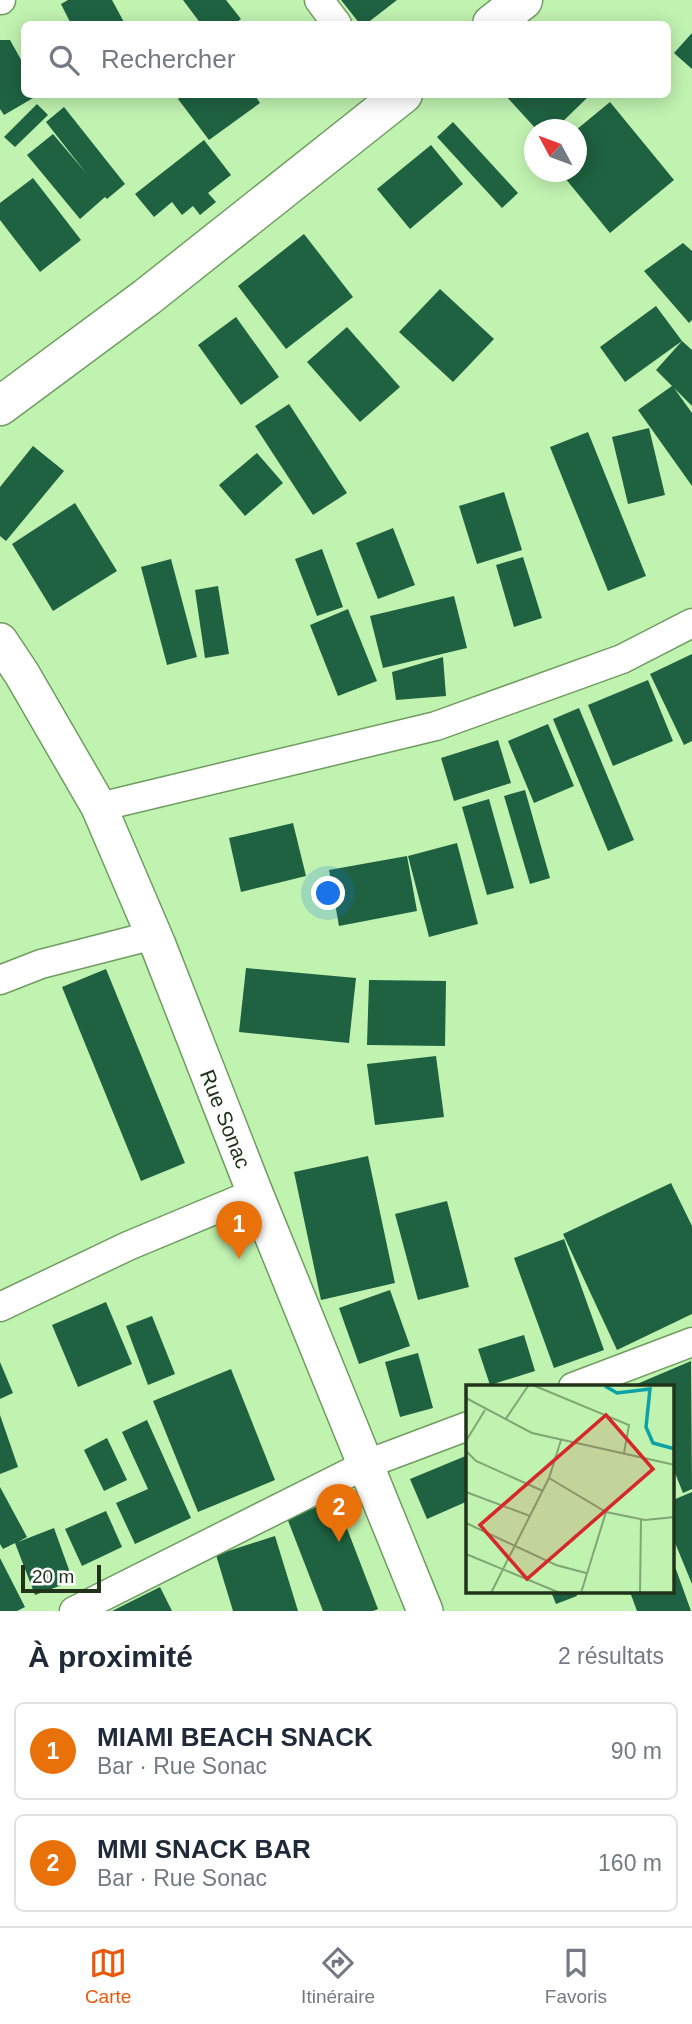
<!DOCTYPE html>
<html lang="fr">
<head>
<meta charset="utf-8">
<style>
	body { margin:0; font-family:Helvetica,sans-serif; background:#f2f2f3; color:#1f2937 }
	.compass { position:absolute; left:524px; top:119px; width:63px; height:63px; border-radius:50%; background:#fff; box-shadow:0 4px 18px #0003; rotate:311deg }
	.scale { position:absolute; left:21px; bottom:18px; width:80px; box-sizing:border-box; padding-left:7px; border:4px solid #21341b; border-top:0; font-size:19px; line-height:24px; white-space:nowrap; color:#21341b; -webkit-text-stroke:5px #fff; paint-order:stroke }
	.you { position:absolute; left:329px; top:894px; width:24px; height:24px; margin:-18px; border:5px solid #fff; border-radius:50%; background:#1a73e8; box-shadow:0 0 0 10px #1a73e833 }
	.badge { display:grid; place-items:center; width:46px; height:46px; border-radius:50%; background:#ea580c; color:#fff; font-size:23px; font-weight:700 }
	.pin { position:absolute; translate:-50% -58px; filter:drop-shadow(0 2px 4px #0008) }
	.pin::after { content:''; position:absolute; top:37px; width:24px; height:21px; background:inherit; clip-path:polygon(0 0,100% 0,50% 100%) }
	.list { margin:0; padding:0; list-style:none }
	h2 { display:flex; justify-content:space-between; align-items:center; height:91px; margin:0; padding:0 28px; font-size:30px }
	h2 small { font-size:23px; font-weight:400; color:#747a83 }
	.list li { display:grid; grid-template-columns:46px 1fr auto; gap:21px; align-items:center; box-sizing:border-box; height:98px; margin:0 14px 14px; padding:0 14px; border:2px solid #e0e1e3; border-radius:10px }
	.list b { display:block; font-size:26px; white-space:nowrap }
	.list p { margin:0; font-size:23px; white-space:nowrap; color:#747a83 }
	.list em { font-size:23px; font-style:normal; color:#747a83 }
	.icon { flex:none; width:38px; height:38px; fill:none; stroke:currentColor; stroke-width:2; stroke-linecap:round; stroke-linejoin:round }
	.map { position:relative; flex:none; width:692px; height:1611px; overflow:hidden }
	.search { position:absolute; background:#fff; box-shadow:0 4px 18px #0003; left:21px; right:21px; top:21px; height:77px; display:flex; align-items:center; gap:18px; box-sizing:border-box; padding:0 24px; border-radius:10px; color:#747a83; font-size:26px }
	.sheet { height:315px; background:#fff }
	nav { display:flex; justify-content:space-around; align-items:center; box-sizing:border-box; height:98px; border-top:2px solid #e0e1e3; background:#fff; font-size:19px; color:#747a83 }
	nav a { display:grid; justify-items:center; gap:4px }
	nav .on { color:#ea580c }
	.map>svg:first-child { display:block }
</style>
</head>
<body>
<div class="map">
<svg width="692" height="1611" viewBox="0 0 692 1611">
	<rect width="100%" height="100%" fill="#c0f2b0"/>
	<g fill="#1e6241">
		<path d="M68,0H112L125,24H71L61,4Z"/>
		<path d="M183,0H226L241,19L234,24H201Z"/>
		<path d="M341,0H397L366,24H360Z"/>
		<path d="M692,33V69L674,53Z"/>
		<path d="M0,40H10L24,65V94H40L4,115L0,109Z"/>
		<path d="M184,94H254L260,103L209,140L178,99Z"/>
		<path d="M504,94H591L554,130H537Z"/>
		<path d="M610,102L674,180L610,233L560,172H576V130Z"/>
		<path d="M37,104L48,115L15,147L4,137Z"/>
		<path d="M64,107L125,184L107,199L105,197L80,219L27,155L53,134L86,173L46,122Z"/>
		<path d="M453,122L518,193L502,208L437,137Z"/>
		<path d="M204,140L231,175L208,193L216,202L200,215L193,206L182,215L172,202L154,217L135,194Z"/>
		<path d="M431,145L463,184L410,229L377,189Z"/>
		<path d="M33,178L81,240L40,272L0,220V203Z"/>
		<path d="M304,234L353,297L286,349L238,286Z"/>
		<path d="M683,243L692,251V320L689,323L644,271Z"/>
		<path d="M440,289L494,339L453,382L399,332Z"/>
		<path d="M656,306L682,341L692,350V406L674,388L692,413V486L638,410L672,386L656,370L682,341L625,382L600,347Z"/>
		<path d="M236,317L279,377L241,405L198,345Z"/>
		<path d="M347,327L400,387L360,422L307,362Z"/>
		<path d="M289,404L347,493L313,515L255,426Z"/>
		<path d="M649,428L665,495L628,504L612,437Z"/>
		<path d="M588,432L646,576L608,591L550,447Z"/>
		<path d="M33,446L64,471L6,541L0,536V487Z"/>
		<path d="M257,453L283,483L245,516L219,485Z"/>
		<path d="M504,492L522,550L477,564L459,506Z"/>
		<path d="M75,503L117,571L53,611L12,544Z"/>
		<path d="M393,528L415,585L378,599L356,543Z"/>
		<path d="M322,549L343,607L317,616L295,559Z"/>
		<path d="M523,557L542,618L514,627L496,565Z"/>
		<path d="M171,559L197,657L167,665L141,567Z"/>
		<path d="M218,586L229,654L205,658L195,590Z"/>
		<path d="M454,596L467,648L383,668L370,616Z"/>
		<path d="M348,609L377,681L338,696L310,625Z"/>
		<path d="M692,654V741L684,745L650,674Z"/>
		<path d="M443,657L446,696L396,700L392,672Z"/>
		<path d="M648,680L673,741L613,766L588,705Z"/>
		<path d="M579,708L634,840L608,851L553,719Z"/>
		<path d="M548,724L574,786L534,803L508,741Z"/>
		<path d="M498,740L511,783L454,801L441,758Z"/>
		<path d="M525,790L550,878L530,884L504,796Z"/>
		<path d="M489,799L514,888L487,895L462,807Z"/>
		<path d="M293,823L306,876L241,892L229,838Z"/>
		<path d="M457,843L478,924L429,937L408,856Z"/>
		<path d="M407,856L417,911L339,926L329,870Z"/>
		<path d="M246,968L356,978L349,1043L239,1032Z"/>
		<path d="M106,969L185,1163L141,1181L62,987Z"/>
		<path d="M369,980L446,981L445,1046L367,1045Z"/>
		<path d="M436,1056L444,1117L375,1125L367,1064Z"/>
		<path d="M368,1156L395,1283L321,1300L294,1172Z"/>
		<path d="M671,1183L692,1226V1314L617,1350L563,1234Z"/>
		<path d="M447,1201L469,1287L418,1300L395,1214Z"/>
		<path d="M564,1239L604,1350L554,1368L514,1258Z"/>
		<path d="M390,1290L410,1346L359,1364L339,1308Z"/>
		<path d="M106,1302L132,1364L78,1387L52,1325Z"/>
		<path d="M152,1316L175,1374L148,1385L126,1326Z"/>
		<path d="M524,1335L535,1371L490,1385L478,1349Z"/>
		<path d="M418,1353L433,1408L400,1417L385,1362Z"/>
		<path d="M691,1361L692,1489L683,1493L673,1468V1387H638L637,1384Z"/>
		<path d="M0,1362L13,1393L0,1399Z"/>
		<path d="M231,1369L275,1480L198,1512L153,1401Z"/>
		<path d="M0,1415L18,1467L0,1474Z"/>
		<path d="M147,1420L191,1518L135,1544L116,1503L148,1489L122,1432Z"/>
		<path d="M107,1438L127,1480L104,1491L84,1450Z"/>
		<path d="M468,1455V1501L427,1519L410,1479Z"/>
		<path d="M0,1487L27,1537L18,1542L54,1528L73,1581L35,1595L15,1543L3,1549L0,1544Z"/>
		<path d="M692,1492V1584L673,1538V1500Z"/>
		<path d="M336,1500L378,1609L373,1611H323L287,1518Z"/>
		<path d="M106,1511L122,1547L82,1566L65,1529Z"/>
		<path d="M275,1536L298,1611H233L216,1555Z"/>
		<path d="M0,1558L25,1607L17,1611H0Z"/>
		<path d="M673,1561L691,1611H637L630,1592H673Z"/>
		<path d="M160,1587L172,1611H112Z"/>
		<path d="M551,1592H576L577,1596L556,1604Z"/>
	</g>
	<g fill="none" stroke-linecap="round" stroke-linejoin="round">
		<defs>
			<g id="minor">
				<path d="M0,0H1"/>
				<path d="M319,0L337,24"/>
				<path d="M99,807L436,726L622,659L692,623"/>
				<path d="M0,980L41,964L154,935"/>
				<path d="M0,1307L128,1246L255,1193"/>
				<path d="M573,1387L692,1342"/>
				<path d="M74,1611L367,1464L468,1426"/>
			</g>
			<g id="tertiary">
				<path id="s1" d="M0,641L22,674L99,807L158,945L255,1193L425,1611"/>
			</g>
			<g id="primary">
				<path d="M492,24L523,0"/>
				<path d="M0,406L147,297L403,94"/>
			</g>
		</defs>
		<use href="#minor" stroke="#6f9d60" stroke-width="31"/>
		<use href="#tertiary" stroke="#6f9d60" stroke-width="38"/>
		<use href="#primary" stroke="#6f9d60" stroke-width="41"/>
		<use href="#minor" stroke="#fff" stroke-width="28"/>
		<use href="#tertiary" stroke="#fff" stroke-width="35"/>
		<use href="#primary" stroke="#fff" stroke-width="38"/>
	</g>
	<g text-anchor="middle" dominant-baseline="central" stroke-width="7" stroke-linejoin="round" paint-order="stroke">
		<g font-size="21" fill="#21341b" stroke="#fff">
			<text stroke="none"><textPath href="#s1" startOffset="530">Rue Sonac</textPath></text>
		</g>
	</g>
	<g transform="translate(466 1385)">
		<rect width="208" height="208" fill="#c0f2b0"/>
		<path fill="none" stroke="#0ca2a7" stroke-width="3.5" d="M139,1L151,8L184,4L180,42L187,58L209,64"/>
		<path fill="none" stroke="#80a674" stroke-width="2" d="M69,1L163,40L158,68M0,13L66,48L209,80M39,35L62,1M0,56L19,25M0,66L10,76L77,106M83,93L140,127L179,135L209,132M0,107L64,131M0,138L90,180L120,188M0,169L94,208M25,208L83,93L95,55M115,208L140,127M174,208L175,134"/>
		<path fill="#d62828" fill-opacity="0.15" stroke="#d62828" stroke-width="3.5" d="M140,30L187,84L61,194L14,140Z"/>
		<rect width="208" height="208" fill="none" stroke="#21341b" stroke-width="3.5"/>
	</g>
</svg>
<svg class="compass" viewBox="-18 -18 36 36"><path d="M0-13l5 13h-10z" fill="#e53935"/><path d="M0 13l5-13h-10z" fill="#747a83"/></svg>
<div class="scale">20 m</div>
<div class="you"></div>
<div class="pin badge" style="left:239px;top:1259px;background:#e8710a">1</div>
<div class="pin badge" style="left:339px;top:1542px;background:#e8710a">2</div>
<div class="search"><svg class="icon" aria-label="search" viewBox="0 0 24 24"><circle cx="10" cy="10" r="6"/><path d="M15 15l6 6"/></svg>Rechercher</div>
</div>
<section class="sheet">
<h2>À proximité<small>2 résultats</small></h2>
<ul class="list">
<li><span class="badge" style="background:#e8710a">1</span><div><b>MIAMI BEACH SNACK</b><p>Bar · Rue Sonac</p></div><em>90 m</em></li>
<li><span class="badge" style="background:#e8710a">2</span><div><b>MMI SNACK BAR</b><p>Bar · Rue Sonac</p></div><em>160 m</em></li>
</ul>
</section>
<nav>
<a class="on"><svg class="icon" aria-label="map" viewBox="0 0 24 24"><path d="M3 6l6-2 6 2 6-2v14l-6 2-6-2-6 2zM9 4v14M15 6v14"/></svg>Carte</a>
<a><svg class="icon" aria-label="directions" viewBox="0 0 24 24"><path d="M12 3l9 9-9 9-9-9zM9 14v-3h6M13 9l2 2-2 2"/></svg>Itinéraire</a>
<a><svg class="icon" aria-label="saved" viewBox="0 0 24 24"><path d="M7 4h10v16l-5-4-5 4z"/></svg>Favoris</a>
</nav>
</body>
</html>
